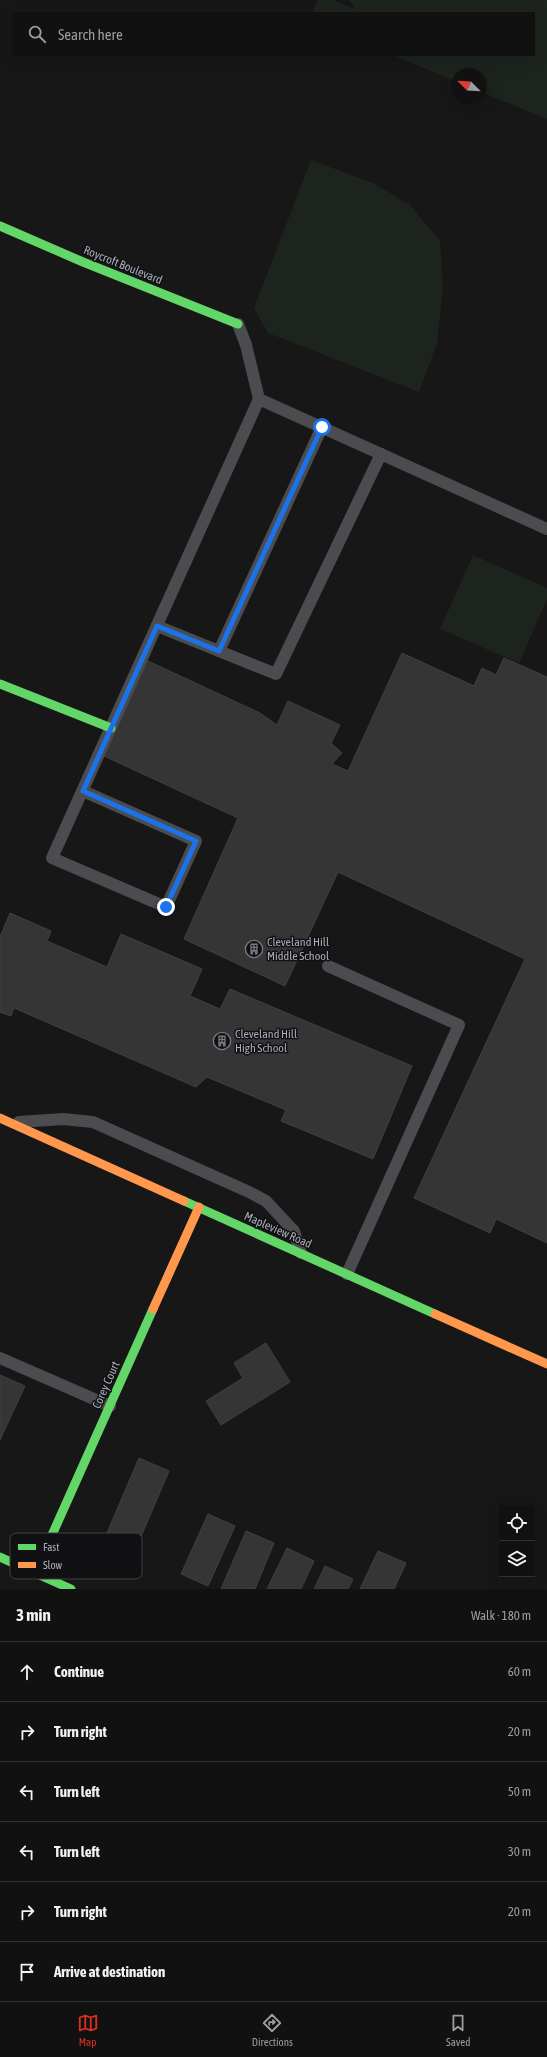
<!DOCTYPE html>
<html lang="en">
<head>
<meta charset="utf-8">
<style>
	body { margin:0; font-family:"Asap Condensed",sans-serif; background:#1e1f1f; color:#f1f3f6 }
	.controls { position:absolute; right:12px; bottom:12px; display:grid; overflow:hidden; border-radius:0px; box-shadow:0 4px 16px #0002 }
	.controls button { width:36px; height:36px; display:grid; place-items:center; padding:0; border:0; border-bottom:1px solid #303131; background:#111; color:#f1f3f6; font:20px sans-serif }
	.compass { position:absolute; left:451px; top:68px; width:36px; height:36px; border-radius:50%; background:#111; box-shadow:0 4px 16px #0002; rotate:294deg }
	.stop { position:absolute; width:12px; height:12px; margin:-9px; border:3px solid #1a73e8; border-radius:50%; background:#fff }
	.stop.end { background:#1a73e8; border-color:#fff; box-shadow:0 1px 4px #0008 }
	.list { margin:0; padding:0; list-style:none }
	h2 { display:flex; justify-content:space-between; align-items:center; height:52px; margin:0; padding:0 16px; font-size:17px }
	h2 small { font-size:13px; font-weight:400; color:#9c9d9f }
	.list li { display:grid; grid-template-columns:26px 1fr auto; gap:12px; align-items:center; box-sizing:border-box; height:60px; padding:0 16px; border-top:1px solid #303131 }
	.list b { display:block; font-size:15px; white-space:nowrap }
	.list em { font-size:13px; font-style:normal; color:#9c9d9f }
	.icon { flex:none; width:22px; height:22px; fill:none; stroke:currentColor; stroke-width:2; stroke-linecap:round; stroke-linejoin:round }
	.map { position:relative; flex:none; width:547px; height:1589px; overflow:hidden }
	.search { position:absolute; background:#111; box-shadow:0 4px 16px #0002; left:12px; right:12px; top:12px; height:44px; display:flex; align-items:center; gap:10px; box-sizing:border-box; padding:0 14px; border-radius:0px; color:#9c9d9f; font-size:15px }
	.sheet { height:412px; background:#111 }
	nav { display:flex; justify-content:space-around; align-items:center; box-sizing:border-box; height:56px; border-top:1px solid #303131; background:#111; font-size:11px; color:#9c9d9f }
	nav a { display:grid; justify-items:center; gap:2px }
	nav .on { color:#d93025 }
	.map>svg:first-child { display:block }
</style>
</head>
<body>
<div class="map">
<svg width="547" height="1589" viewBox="0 0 547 1589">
	<rect width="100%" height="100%" fill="#171717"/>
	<g fill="#1d241e">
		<path d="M318,0H333L355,9L350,0H547V119L481,92V74H457V82L393,55H534V13H312Z"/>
		<path d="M311,160L373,183L410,205L440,241L443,288L437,343L419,392L268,333L254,308Z"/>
		<path d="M473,555L547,588V599L519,663L440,629Z"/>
	</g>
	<g fill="#353536" stroke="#3f4043">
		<path d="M402,653L474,686L482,668L496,675L504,658L547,677V1243L496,1219L490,1233L414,1198L525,959L338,872L285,986L184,939L238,818L104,756L148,661L260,713L277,725L288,701L340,725L331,743L342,753L332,764L348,771Z"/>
		<path d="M10,913L51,931L47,941L107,967L121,934L202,969L190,996L220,1009L230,989L412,1066L373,1159L281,1121L286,1110L207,1077L196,1087L14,1008L11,1016L0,1012V937Z"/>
		<path d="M266,1343L290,1382L221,1425L206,1401L243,1378L234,1363Z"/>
		<path d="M0,1375L25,1386L0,1440Z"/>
		<path d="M139,1458L169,1471L134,1553L104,1540Z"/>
		<path d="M208,1514L235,1526L208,1586L181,1574Z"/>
		<path d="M246,1531L274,1543L255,1589H221Z"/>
		<path d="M287,1548L314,1561L301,1589H267Z"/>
		<path d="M378,1551L406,1563L394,1589H360Z"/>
		<path d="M325,1566L353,1579L348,1589H314Z"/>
	</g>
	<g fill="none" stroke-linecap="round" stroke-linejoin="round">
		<g stroke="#4b4c50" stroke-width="12">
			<path d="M238,324L246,345L259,399L547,529"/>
			<path d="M157,626L219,651L322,427"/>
			<path d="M219,651L276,674L381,454"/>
			<path d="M83,791L196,841L166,907L52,858L259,399"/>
			<path d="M328,966L459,1025L347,1274"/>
			<path d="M19,1122L63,1119L93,1122L249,1192L266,1201L294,1231L301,1253"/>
			<path d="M0,1358L110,1406"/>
		</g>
		<g stroke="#63d668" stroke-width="9">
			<path d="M0,226L83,262L238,324"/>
			<path d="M0,684L111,728"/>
			<path d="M184,1201L435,1314"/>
			<path d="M0,1557L71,1589"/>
			<path d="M35,1573L153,1309"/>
		</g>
		<g stroke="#ff974d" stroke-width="9">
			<path d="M0,1118L184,1201"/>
			<path d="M153,1309L199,1207"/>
			<path d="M435,1314L547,1364"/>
		</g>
	</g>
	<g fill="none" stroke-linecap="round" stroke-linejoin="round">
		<path stroke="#1a73e8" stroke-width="5" d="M166,907L196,841L83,791L157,626L219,651L322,427"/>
	</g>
	<defs>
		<symbol id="building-ring" viewBox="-11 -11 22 22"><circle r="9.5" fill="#111113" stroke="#757880" stroke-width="1.5"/><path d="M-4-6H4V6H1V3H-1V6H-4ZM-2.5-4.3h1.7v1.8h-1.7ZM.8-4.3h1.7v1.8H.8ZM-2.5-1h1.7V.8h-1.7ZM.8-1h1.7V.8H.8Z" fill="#757880"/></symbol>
	</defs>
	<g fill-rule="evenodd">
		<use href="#building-ring" x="244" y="939" width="20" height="20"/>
		<use href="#building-ring" x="212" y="1031" width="20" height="20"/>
	</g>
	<g text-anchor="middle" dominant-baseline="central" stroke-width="3" stroke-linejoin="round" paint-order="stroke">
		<g font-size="12" fill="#a8adb8" stroke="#111113">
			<text transform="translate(123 265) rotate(22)">Roycroft Boulevard</text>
			<text transform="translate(278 1230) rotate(24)">Mapleview Road</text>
			<text transform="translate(106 1385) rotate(-66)">Corey Court</text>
		</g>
		<g font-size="12" fill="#a8adb8" stroke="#111113" text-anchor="start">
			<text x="267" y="942">Cleveland Hill<tspan x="267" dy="14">Middle School</tspan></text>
			<text x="235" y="1034">Cleveland Hill<tspan x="235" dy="14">High School</tspan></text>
		</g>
	</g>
	<rect x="10" y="1533" width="132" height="46" rx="6" fill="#111113" stroke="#3e4045" stroke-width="1"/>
	<rect x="18" y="1544" width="18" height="6" fill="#63d668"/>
	<rect x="18" y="1562" width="18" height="6" fill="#ff974d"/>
	<g font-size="11" fill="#a8adb8">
		<text x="43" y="1551">Fast</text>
		<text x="43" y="1569">Slow</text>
	</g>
</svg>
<div class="controls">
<button><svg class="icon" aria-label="locate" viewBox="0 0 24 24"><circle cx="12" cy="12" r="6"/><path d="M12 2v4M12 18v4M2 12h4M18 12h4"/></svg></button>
<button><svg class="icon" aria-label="layers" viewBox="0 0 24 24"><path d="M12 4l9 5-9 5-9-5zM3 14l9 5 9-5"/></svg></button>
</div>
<svg class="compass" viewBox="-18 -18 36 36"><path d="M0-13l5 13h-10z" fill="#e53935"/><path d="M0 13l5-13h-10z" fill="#9c9d9f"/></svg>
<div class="stop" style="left:322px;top:427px"></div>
<div class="stop end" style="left:166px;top:907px"></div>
<div class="search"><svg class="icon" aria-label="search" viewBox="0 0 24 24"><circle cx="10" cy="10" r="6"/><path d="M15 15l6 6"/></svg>Search here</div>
</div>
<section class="sheet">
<h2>3 min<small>Walk · 180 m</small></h2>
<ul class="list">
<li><svg class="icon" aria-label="ahead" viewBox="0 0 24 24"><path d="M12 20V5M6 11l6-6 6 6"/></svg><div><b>Continue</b></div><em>60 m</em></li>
<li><svg class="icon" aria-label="right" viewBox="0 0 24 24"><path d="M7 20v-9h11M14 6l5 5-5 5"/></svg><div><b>Turn right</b></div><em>20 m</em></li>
<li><svg class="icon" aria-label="left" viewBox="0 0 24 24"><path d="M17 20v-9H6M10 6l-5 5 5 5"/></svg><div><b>Turn left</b></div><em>50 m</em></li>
<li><svg class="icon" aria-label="left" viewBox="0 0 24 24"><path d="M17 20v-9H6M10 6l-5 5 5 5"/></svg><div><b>Turn left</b></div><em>30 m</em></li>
<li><svg class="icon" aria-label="right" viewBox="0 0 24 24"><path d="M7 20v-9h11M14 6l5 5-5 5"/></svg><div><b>Turn right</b></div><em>20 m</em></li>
<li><svg class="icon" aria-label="arrive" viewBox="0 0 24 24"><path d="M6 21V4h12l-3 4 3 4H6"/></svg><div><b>Arrive at destination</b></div></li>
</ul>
</section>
<nav>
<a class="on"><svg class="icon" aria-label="map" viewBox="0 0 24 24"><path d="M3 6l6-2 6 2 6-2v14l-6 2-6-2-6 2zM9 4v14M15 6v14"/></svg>Map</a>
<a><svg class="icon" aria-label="directions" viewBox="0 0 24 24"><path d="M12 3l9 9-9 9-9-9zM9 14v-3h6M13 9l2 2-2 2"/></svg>Directions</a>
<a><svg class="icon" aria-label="saved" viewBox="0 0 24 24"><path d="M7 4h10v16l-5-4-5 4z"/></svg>Saved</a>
</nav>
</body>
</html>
